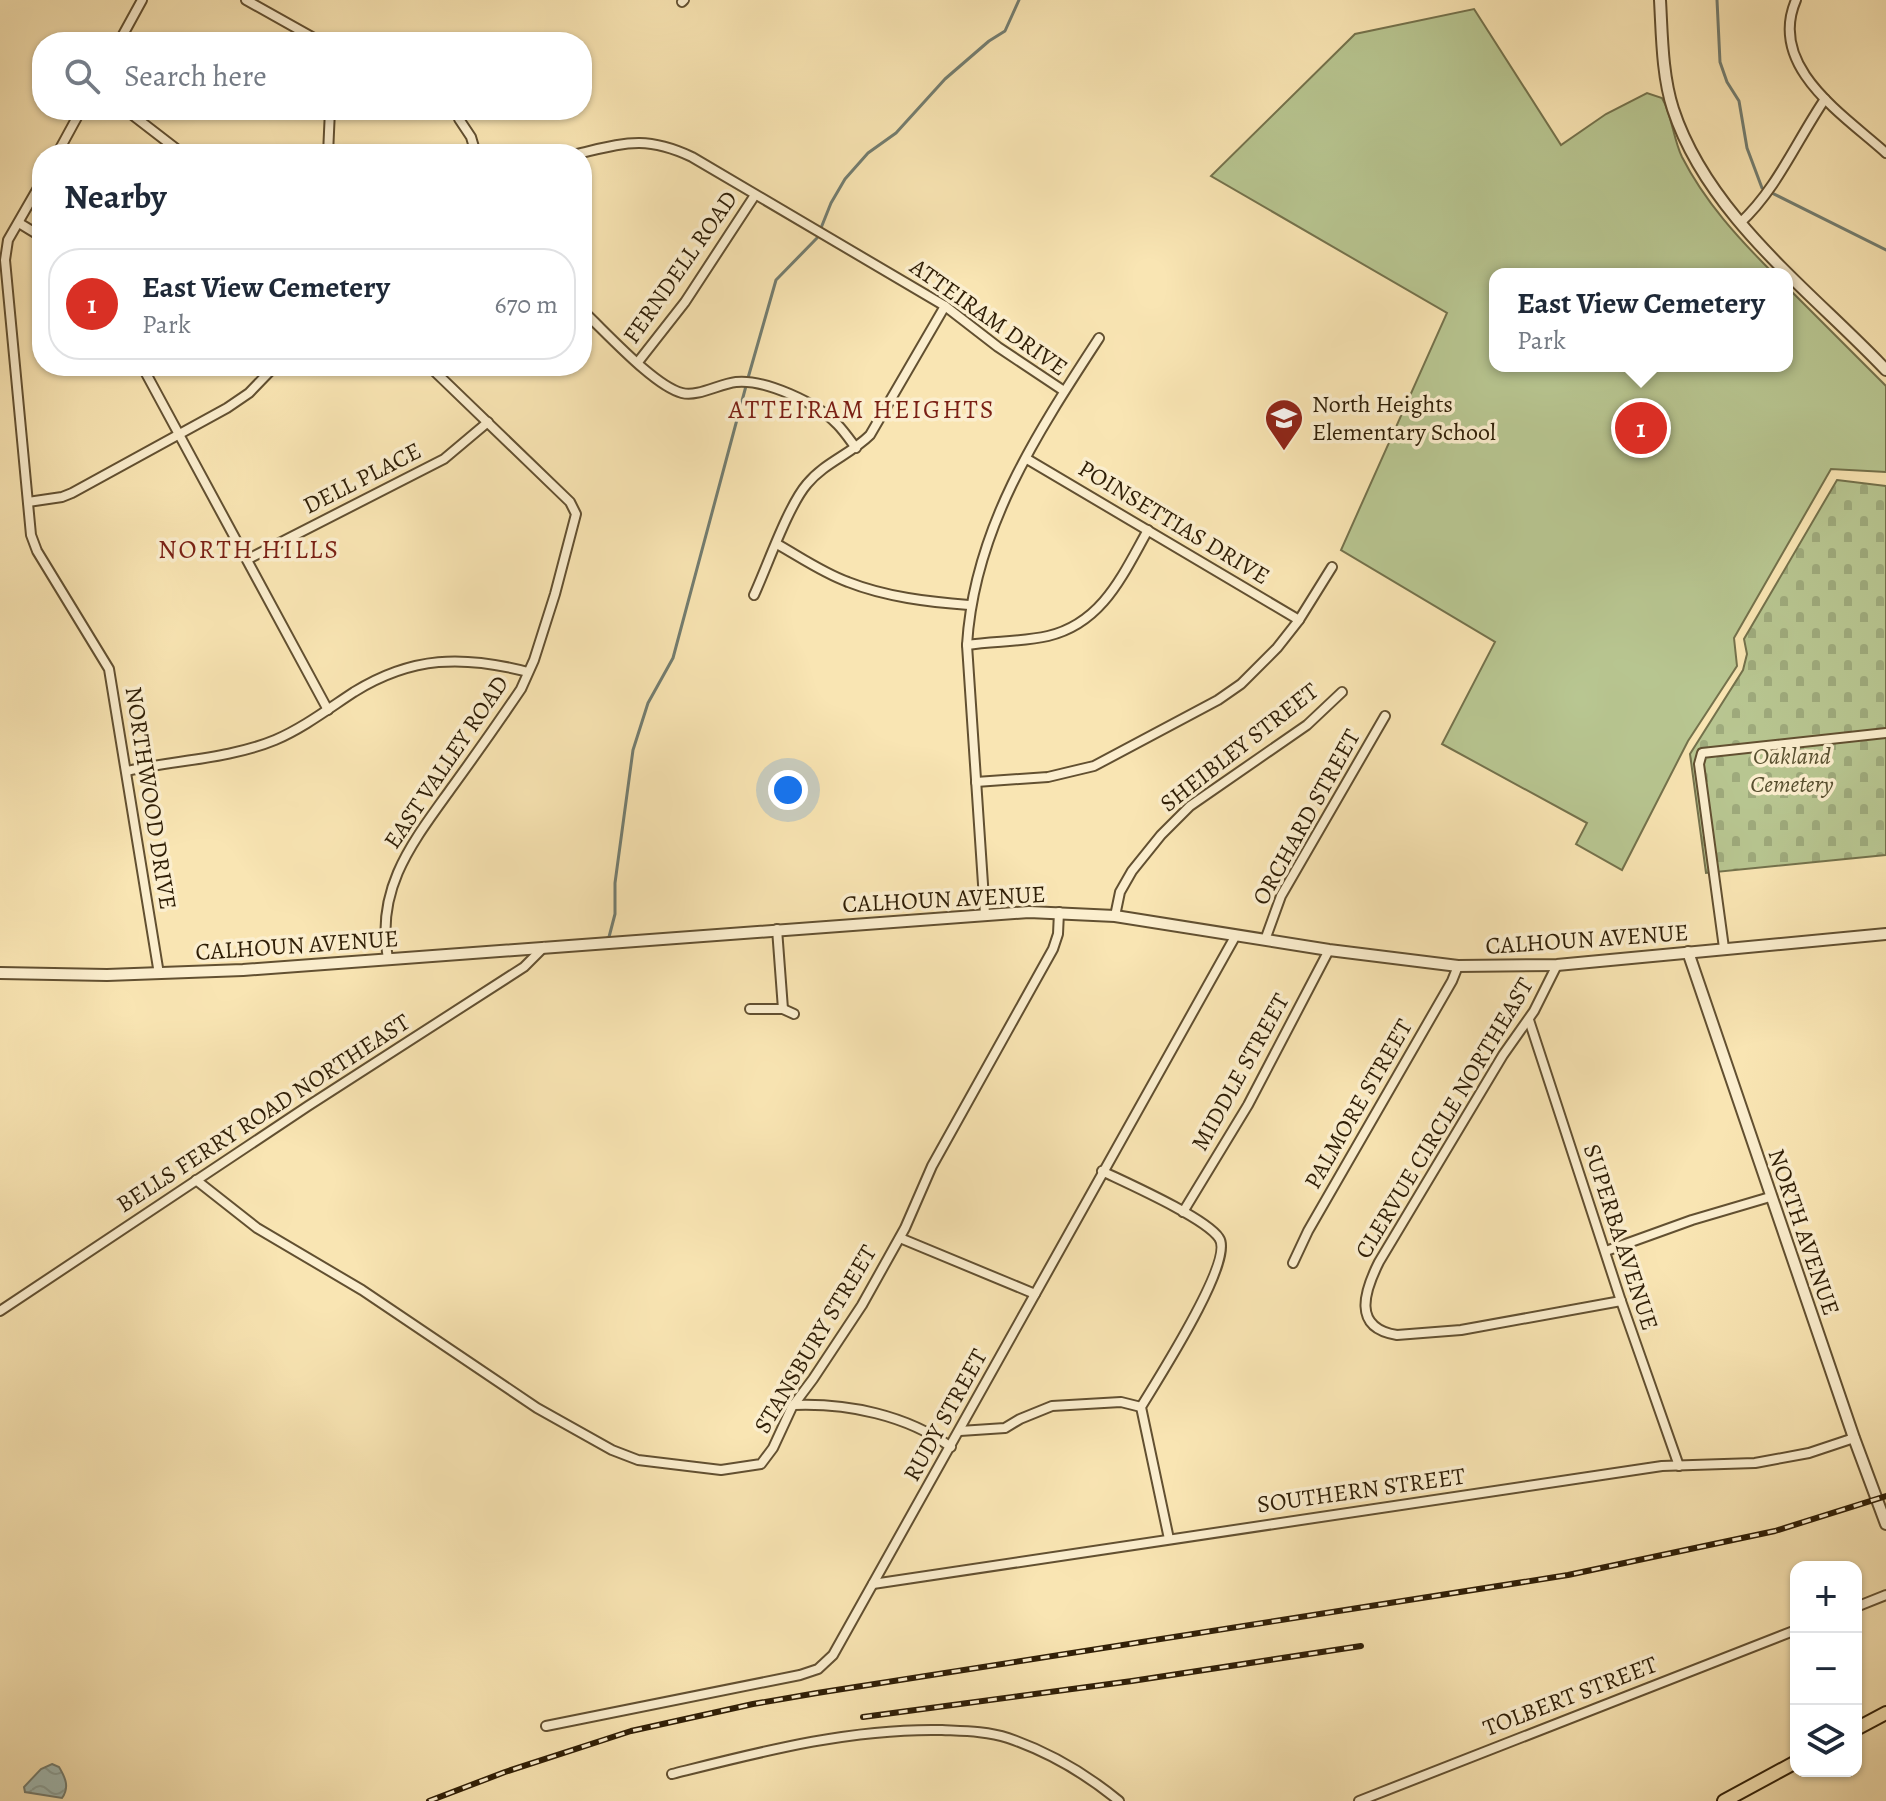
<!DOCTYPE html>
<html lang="en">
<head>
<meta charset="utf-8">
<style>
	body { margin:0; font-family:Alegreya,serif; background:#f2f2f3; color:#1f2937 }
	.controls { position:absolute; right:24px; bottom:24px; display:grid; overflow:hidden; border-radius:16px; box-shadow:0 2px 6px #0004 }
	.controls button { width:72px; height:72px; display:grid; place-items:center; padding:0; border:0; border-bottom:2px solid #e0e1e3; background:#fff; color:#1f2937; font:40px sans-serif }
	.you { position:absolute; left:788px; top:790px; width:28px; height:28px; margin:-20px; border:6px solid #fff; border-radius:50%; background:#1a73e8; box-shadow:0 0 0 12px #1a73e833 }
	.badge { display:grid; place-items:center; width:52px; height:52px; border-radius:50%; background:#d93025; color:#fff; font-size:26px; font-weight:700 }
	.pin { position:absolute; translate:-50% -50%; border:4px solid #fff; box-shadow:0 2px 8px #0006 }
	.popup { position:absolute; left:1489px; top:268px; width:304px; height:104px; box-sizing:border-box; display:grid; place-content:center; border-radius:16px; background:#fff; filter:drop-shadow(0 2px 6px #0005); font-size:26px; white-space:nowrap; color:#747a83 }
	.popup b { font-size:30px; color:#1f2937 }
	.popup::after { content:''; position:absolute; left:50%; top:100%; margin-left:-16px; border:16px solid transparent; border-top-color:#fff }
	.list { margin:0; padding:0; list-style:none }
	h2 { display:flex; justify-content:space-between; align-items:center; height:104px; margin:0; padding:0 32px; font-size:34px }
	h2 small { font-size:26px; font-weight:400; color:#747a83 }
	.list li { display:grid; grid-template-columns:52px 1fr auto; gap:24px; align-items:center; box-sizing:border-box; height:112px; margin:0 16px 16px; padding:0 16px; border:2px solid #e0e1e3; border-radius:32px }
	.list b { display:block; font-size:30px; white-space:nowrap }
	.list p { margin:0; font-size:26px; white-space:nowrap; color:#747a83 }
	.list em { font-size:26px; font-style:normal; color:#747a83 }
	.icon { flex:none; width:44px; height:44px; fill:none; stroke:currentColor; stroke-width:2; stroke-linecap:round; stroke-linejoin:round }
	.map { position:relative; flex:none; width:1886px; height:1801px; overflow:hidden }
	.search { position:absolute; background:#fff; box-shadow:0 2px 6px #0004; left:32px; top:32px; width:560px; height:88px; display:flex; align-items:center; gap:20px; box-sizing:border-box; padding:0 28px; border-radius:32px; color:#747a83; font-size:30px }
	.panel { position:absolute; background:#fff; box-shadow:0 2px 6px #0004; left:32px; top:144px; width:560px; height:232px; border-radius:32px }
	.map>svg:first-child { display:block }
</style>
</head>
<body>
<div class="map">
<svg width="1886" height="1801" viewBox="0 0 1886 1801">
	<defs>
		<pattern id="cemetery-stones" width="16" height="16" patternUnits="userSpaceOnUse" patternTransform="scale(2)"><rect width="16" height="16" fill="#b8c691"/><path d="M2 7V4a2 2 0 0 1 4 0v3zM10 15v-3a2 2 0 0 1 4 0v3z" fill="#9eaa7c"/></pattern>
		<pattern id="water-waves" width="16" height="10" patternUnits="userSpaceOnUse" patternTransform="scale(2)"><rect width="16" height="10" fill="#a1bdb7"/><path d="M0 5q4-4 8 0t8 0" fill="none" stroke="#8ba29c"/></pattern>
	</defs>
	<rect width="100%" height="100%" fill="#f9e5b3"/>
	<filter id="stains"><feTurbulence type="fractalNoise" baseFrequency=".0025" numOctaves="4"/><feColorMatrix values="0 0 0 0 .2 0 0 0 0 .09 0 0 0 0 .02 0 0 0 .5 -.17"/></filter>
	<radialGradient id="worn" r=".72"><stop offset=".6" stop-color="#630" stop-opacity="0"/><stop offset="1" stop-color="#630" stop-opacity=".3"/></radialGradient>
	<path fill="url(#cemetery-stones)" stroke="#74724c" stroke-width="2" d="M1837,480L1886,486V855L1706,873L1690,754L1743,670L1747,654L1744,639Z"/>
	<path fill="#b8c691" stroke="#74724c" stroke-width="2" d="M1474,9L1561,145L1606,114L1647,93L1662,98C1672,115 1673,138 1682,157C1705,202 1738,238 1774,274H1495V366H1787V287L1886,386V472L1831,469L1734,638L1737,666L1688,741L1622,870L1576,844L1587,823L1442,744L1495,642L1341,550L1447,313L1211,176L1355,34Z"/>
	<path fill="url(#water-waves)" stroke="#737d70" stroke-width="2" d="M52,1764L59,1767C65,1777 70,1787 62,1798L25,1792L24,1787L41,1769Z"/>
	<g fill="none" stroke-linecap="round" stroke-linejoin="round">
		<g stroke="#737d70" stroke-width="3">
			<path d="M1717,0L1720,62L1727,82L1739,101L1747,148L1762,188L1886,250"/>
			<path d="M748,378L776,280L817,238L831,203L845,179L868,153L896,133L945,79L989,41L1005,31L1019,0"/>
			<path d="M605,939L609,937L615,914V883L633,750L648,703L673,658L746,386"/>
		</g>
		<defs>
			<g id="minor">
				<path d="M246,0L321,42"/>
				<path d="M1796,0C1767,67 1844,115 1886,153"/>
				<path d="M682,2L684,0"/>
				<path d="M119,42L142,0"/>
				<path d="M126,110L183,154"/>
				<path d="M459,119L471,137L476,154"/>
				<path d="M57,154L81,110"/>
				<path d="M328,154L330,110"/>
				<path d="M576,154C625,143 645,135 692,157L945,306L998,347L1064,391"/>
				<path d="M42,181L8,240L5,260L31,535L37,551L109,669L159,974"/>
				<path d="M19,223L42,237"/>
				<path d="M1740,223C1777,189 1797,140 1825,99"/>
				<path d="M582,310C605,331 654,386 682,393C698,397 719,384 736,382C765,379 817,403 837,424C844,431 850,440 856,448"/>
				<path d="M638,362L685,302L755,195"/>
				<path d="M142,366L328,710"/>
				<path d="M1027,459L1299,620"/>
				<path d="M28,502L62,497L72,493L227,408L249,393L275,366"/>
				<path d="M777,544C800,557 823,573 848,582C886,597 929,602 969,605"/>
				<path d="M248,559L444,459L488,422"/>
				<path d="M754,595C767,567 788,506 807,484C824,463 851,454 870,435L945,306"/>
				<path d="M967,645C993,641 1022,642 1048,636C1103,623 1123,574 1148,530"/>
				<path d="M127,771C175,760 229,759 275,740C303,728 328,709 354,692C412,656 463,655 528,672"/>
				<path d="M976,782L1048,777L1094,766L1218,700L1241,684L1277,648L1299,620L1332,567"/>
				<path d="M985,914L967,645C974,529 1037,433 1099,338"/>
				<path d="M1115,916L1120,892L1132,871L1161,835L1190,806L1307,725L1342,692"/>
				<path d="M777,929L783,1009"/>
				<path d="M1265,940L1281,896L1385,716"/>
				<path d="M1724,948L1699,764L1702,753L1886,733"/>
				<path d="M388,959C375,889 412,843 450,790C474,757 498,723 521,689L534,660L555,594L576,514L570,502L429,366"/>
				<path d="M1557,965L1534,1011L1503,1055L1379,1262C1365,1290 1351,1328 1397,1335L1461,1330L1621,1301"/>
				<path d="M750,1009H783L794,1014"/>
				<path d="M1529,1020L1621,1301L1679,1466"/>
				<path d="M1102,1171C1127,1183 1206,1218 1219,1238C1235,1260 1156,1382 1141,1407L1169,1539"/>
				<path d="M196,1180L257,1228L362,1290L537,1408L612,1450L638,1460L721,1470L761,1464L773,1448L792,1407L813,1379L862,1305L905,1228L932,1166L1053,949L1058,934L1059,912"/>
				<path d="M1183,1212L1248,1105L1329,950"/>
				<path d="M900,1238L1035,1294"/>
				<path d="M1606,1251L1692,1220L1770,1197"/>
				<path d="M1293,1263L1308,1231L1452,981L1458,966"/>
				<path d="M0,1311L308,1106L524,967L544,947"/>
				<path d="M794,1405C848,1403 906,1415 951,1447"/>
				<path d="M960,1431L1005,1428L1020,1419L1052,1406L1121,1402L1141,1407"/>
				<path d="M873,1584L1662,1466L1755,1463L1809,1453L1854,1438"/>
				<path d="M1856,1607L1886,1595"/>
				<path d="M546,1726L800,1675L818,1669L833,1655L1236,935"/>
				<path d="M672,1774C760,1752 850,1728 942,1730C963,1731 987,1731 1008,1738C1049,1752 1085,1773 1119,1801"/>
				<path d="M1359,1801L1796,1630"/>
			</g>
			<g id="tertiary">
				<path d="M1660,0C1662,35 1662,75 1673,109C1708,216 1811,291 1886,370"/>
				<path d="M1688,952L1854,1438L1886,1524"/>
				<path d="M0,973L107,975L243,970L1029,912L1115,916L1329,950L1458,966L1557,965L1886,934"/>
			</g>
			<g id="primary">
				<path d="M1856,1729L1886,1713"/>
				<path d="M1724,1801L1796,1762"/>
			</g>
		</defs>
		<use href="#minor" stroke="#625031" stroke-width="12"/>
		<use href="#tertiary" stroke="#625031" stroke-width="14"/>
		<use href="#primary" stroke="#2f1e06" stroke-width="16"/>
		<use href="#minor" stroke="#fbeece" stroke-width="8"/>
		<use href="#tertiary" stroke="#fbeece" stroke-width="10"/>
		<use href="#primary" stroke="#f9e5b3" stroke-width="12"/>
		<defs>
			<g id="rail">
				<path d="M863,1717L1132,1681L1361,1646"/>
				<path d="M429,1801L505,1772L631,1731L753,1704L817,1693L1568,1575L1775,1531L1886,1496"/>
			</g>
		</defs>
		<use href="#rail" stroke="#2f1e06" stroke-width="6"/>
		<use href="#rail" stroke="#fbeece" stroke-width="3" stroke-dasharray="9" stroke-linecap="butt"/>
	</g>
	<defs>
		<symbol id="school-pin" viewBox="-11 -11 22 30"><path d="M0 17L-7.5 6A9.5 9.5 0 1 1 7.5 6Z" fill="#8f2418" stroke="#fbeece"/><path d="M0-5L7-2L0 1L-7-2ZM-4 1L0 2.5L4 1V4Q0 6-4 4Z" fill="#fff"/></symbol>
	</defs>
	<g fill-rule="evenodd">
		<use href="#school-pin" x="1262" y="396" width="44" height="60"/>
	</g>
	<g text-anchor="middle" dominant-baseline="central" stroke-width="7" stroke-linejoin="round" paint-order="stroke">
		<g font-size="24" fill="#2f1e06" stroke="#fbeece">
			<text transform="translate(680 267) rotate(-55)">FERNDELL ROAD</text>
			<text transform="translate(989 317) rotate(35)">ATTEIRAM DRIVE</text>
			<text transform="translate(362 478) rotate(-27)">DELL PLACE</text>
			<text transform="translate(1174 522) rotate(31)">POINSETTIAS DRIVE</text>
			<text transform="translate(1239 747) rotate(-38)">SHEIBLEY STREET</text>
			<text transform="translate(446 762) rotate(-56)">EAST VALLEY ROAD</text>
			<text transform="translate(151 798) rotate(81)">NORTHWOOD DRIVE</text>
			<text transform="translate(1306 817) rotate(-61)">ORCHARD STREET</text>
			<text transform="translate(944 899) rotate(-3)">CALHOUN AVENUE</text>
			<text transform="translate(1587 939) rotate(-4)">CALHOUN AVENUE</text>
			<text transform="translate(297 945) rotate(-4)">CALHOUN AVENUE</text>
			<text transform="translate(1240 1072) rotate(-61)">MIDDLE STREET</text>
			<text transform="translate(1358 1104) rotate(-60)">PALMORE STREET</text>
			<text transform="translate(263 1113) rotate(-33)">BELLS FERRY ROAD NORTHEAST</text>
			<text transform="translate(1444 1118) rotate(-59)">CLERVUE CIRCLE NORTHEAST</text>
			<text transform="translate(1804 1232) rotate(71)">NORTH AVENUE</text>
			<text transform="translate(1621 1237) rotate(72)">SUPERBA AVENUE</text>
			<text transform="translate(815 1339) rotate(-59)">STANSBURY STREET</text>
			<text transform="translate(945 1415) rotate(-61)">RUDY STREET</text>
			<text transform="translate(1361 1490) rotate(-8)">SOUTHERN STREET</text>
			<text transform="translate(1570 1696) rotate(-21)">TOLBERT STREET</text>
		</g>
		<g font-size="24" fill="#2f1e06" stroke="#fbeece" text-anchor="start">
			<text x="1312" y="404">North Heights<tspan x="1312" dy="28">Elementary School</tspan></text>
		</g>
		<g font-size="24" font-style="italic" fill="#585030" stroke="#fbeece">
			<text x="1792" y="756">Oakland<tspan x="1792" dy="28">Cemetery</tspan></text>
		</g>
		<g font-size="26" letter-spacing="2" fill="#7a1f14" stroke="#fbeece">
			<text x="862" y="409">ATTEIRAM HEIGHTS</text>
			<text x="249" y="549">NORTH HILLS</text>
		</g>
	</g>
	<rect width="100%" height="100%" filter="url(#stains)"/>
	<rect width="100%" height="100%" fill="url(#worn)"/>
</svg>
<div class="controls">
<button>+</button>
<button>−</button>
<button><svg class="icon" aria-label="layers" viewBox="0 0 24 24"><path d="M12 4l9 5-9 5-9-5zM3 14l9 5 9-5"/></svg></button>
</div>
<div class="you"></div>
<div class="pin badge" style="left:1641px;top:428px">1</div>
<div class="popup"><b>East View Cemetery</b>Park</div>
<div class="search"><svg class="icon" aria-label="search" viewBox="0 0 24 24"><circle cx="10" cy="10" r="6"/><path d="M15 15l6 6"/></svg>Search here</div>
<section class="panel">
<h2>Nearby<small></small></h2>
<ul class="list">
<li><span class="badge">1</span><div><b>East View Cemetery</b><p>Park</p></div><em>670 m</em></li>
</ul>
</section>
</div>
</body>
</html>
